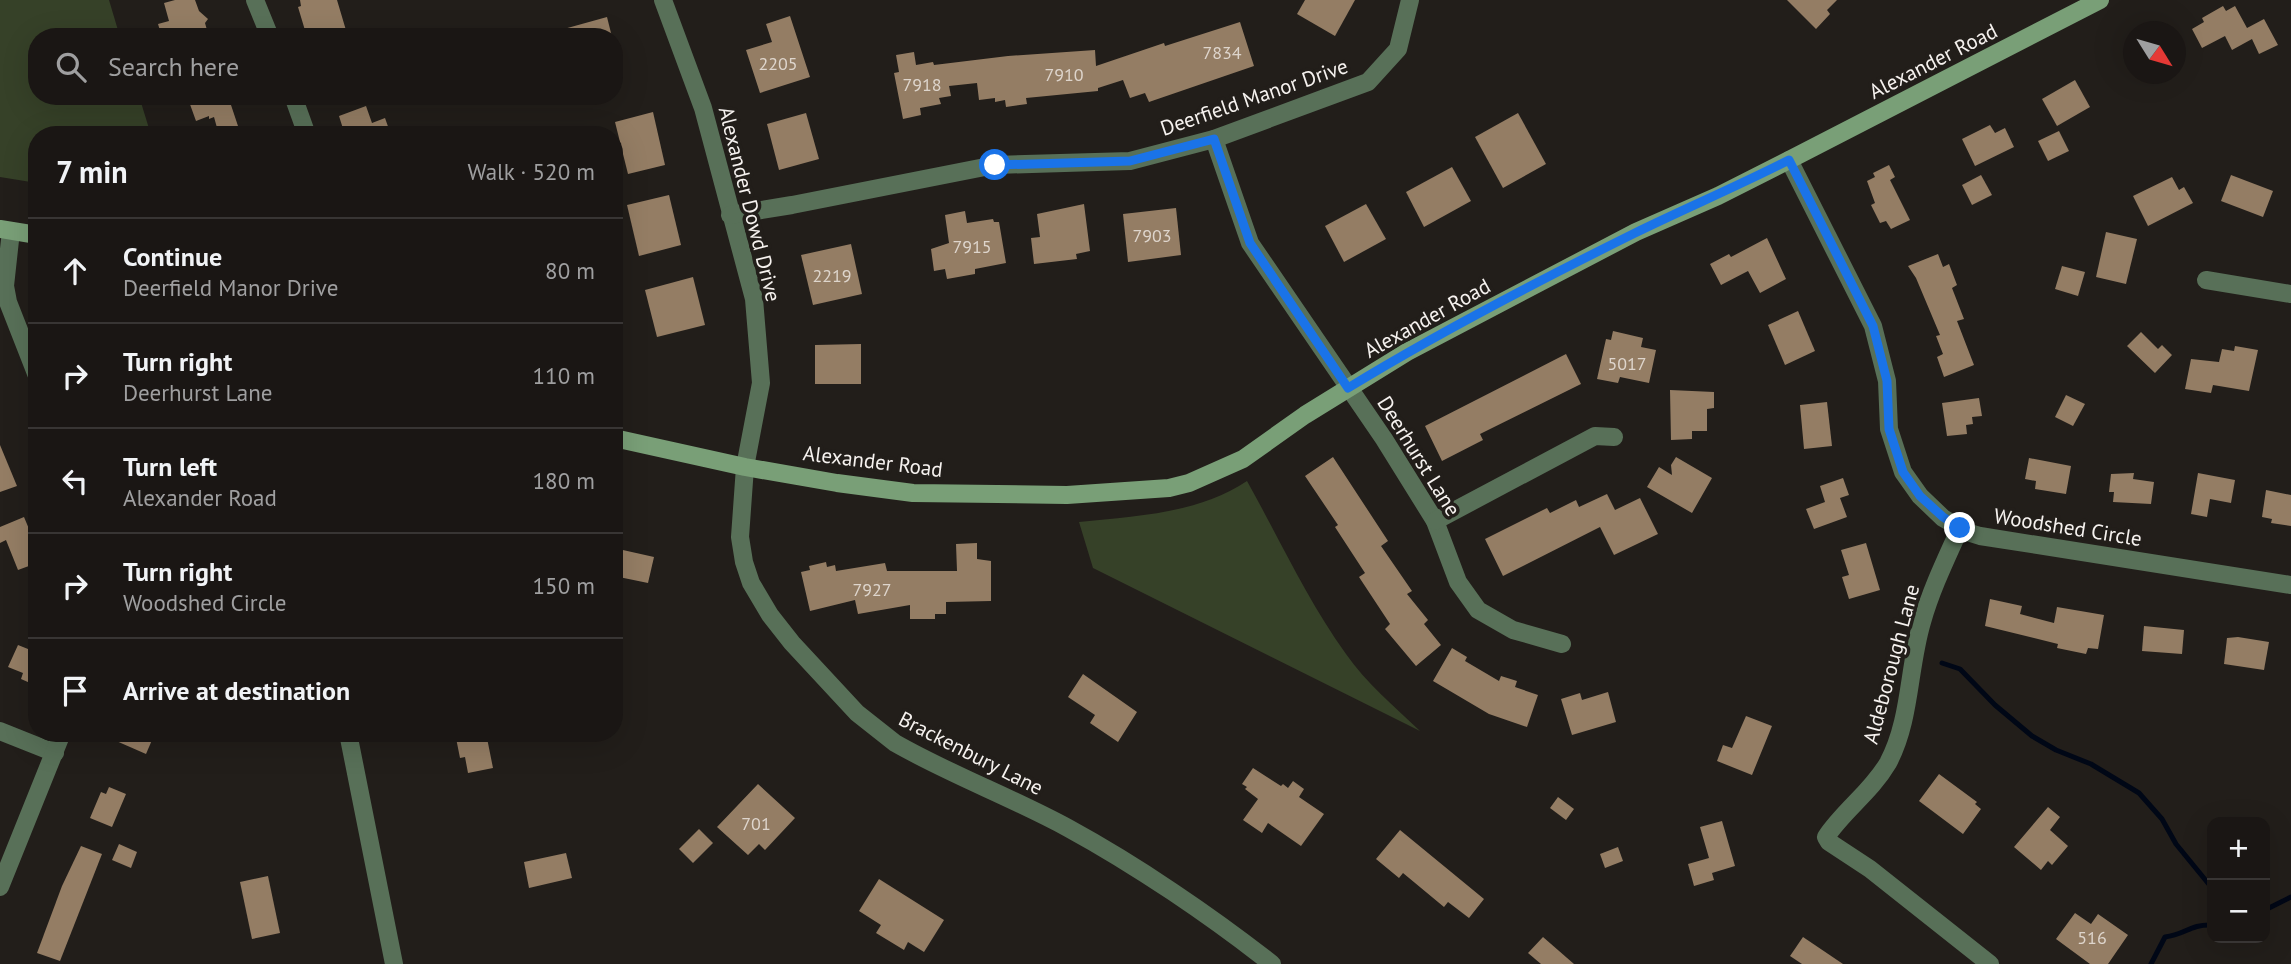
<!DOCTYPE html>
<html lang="en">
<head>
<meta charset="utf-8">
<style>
	body { margin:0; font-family:"PT Sans",sans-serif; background:#231f1d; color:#f1f3f6 }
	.controls { position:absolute; right:21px; bottom:21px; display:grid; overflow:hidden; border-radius:14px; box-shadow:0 7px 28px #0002 }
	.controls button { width:63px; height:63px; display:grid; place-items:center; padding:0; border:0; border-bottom:2px solid #383534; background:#1a1614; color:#f1f3f6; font:35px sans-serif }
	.compass { position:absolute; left:2123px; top:21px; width:63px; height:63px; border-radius:50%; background:#1a1614; box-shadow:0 7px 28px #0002; rotate:127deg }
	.stop { position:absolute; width:21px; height:21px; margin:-16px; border:5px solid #1a73e8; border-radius:50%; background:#fff }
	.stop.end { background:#1a73e8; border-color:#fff; box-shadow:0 2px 7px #0008 }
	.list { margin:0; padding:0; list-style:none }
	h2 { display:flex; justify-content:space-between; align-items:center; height:91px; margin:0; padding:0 28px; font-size:30px }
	h2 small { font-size:23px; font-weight:400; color:#9f9fa0 }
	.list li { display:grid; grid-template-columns:46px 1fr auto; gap:21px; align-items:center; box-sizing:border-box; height:105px; padding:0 28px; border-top:2px solid #383534 }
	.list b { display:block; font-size:26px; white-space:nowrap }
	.list p { margin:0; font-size:23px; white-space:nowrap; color:#9f9fa0 }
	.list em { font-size:23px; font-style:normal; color:#9f9fa0 }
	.icon { flex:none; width:38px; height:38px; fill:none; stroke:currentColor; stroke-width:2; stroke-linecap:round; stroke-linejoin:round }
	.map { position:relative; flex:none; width:2291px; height:964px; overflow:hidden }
	.search { position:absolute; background:#1a1614; box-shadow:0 7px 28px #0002; left:28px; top:28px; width:595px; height:77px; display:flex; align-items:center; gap:18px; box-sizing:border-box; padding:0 24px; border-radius:28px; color:#9f9fa0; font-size:26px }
	.panel { position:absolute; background:#1a1614; box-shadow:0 7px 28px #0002; left:28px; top:126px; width:595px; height:616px; border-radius:28px }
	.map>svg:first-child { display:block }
</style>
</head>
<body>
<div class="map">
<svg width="2291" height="964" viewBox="0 0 2291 964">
	<rect width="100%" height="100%" fill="#221e1a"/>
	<g fill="#364128">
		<path d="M0,0H109L120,37H37V96H139L151,135H37V183L0,177Z"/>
		<path d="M1247,481C1279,538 1307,600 1346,654C1366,683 1394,706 1420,731L1093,568L1079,522C1135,516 1198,514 1247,481Z"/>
	</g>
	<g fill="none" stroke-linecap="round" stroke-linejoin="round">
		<g stroke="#000716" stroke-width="5">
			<path d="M1942,663L1960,669L1995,705L2032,736L2056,750L2091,764L2139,793L2162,819L2176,844L2212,888"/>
			<path d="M2265,910L2291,897"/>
			<path d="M2151,964L2165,937C2185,935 2190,924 2212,925"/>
		</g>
	</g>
	<g fill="#947d64">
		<path d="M175,0H195L199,11L208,19L205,23L209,37H162L158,24L169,21L164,3Z"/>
		<path d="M300,0H337L348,37H307L298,7L301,6Z"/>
		<path d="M1305,0H1355L1335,36L1297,14Z"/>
		<path d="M1787,0H1837L1827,10L1830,14L1816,29Z"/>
		<path d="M2223,6L2226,11L2235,6L2247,28L2264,19L2278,45L2259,54L2252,39L2232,50L2225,36L2202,48L2192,29L2204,22L2202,18Z"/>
		<path d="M790,16L810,77L760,93L746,50L772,42L766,24Z"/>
		<path d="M607,17L612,37H553V32Z"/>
		<path d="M1240,22L1254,66L1149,102L1145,93L1130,98L1123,80L1098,88V91L1026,98L1027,104L1006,107L1005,100L995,102V98L979,100L977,83L949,86L951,96L939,98L941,104L920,108L921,115L903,119L894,73L899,72L896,55L914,52L916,65L933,62L934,65L1008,56L1095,50L1096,66L1164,43L1165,46Z"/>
		<path d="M2075,80L2090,107L2057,126L2042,99Z"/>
		<path d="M187,96H228L241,135H219L214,117L209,119V116L196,121Z"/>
		<path d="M366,106L372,123L385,118L391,135H345L339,116Z"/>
		<path d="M653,112L665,165L628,174L615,122Z"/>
		<path d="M806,113L819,159L779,170L767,124Z"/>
		<path d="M1518,113L1546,164L1503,188L1475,137Z"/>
		<path d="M1990,125L1995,133L2005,128L2014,147L1975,166L1962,139Z"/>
		<path d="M2059,131L2069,151L2048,161L2038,141Z"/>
		<path d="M1889,165L1895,177L1890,180L1910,220L1891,229L1886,221L1880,223L1871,205L1875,203L1867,181L1875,177L1873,173Z"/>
		<path d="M1452,167L1471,201L1424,227L1406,192Z"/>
		<path d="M1981,175L1992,195L1972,205L1962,185Z"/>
		<path d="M2231,175L2273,191L2263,217L2221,201Z"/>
		<path d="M2172,177L2179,190L2184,187L2193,203L2148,226L2133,196Z"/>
		<path d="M669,195L681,245L639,256L627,205Z"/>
		<path d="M1084,204L1090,251L1076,254L1077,259L1034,264L1031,238L1040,237L1037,214Z"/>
		<path d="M1366,204L1386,239L1344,262L1325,226Z"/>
		<path d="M1176,208L1181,255L1128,262L1123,214Z"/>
		<path d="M965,211L967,223L993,219L994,222H999L1006,263L975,269V274L947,279L945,269L934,271L931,249L949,243L945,215Z"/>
		<path d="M2106,232L2137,239L2126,284L2096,277Z"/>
		<path d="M1767,238L1786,279L1760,293L1748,271L1721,285L1710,264L1729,254L1731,257Z"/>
		<path d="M851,244L862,294L813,305L801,255Z"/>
		<path d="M1938,254L1943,267L1949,264L1957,285L1952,288L1964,319L1957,321L1974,365L1944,377L1937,357L1943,354L1936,336L1940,335L1916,278L1908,266Z"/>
		<path d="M2062,266L2085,272L2078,296L2055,289Z"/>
		<path d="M693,277L705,325L657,337L645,290Z"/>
		<path d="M1798,311L1815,351L1785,365L1768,325Z"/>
		<path d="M1613,331L1643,338L1641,347L1656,350L1649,383L1620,377L1618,383L1597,379L1606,339L1611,340Z"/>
		<path d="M2141,332L2158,349L2162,345L2172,355L2155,373L2127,346Z"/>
		<path d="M861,344V384H815V345Z"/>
		<path d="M2235,346L2258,350L2249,391L2213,385L2211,393L2185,389L2191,359L2219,362L2222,349L2234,351Z"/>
		<path d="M1566,354L1581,384L1480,434L1483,440L1442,461L1425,426Z"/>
		<path d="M1670,390L1714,392V408L1707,409V431H1692V439L1671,440Z"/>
		<path d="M2066,395L2085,404L2073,426L2055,417Z"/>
		<path d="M1979,398L1982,416L1972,417L1973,424L1966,425L1967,434L1947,436L1942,403Z"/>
		<path d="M1827,402L1832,446L1804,449L1800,405Z"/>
		<path d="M0,445L17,486L0,492Z"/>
		<path d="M1333,457L1388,541L1381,546L1412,591L1407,594L1428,620L1424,624L1441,645L1416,666L1385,629L1390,624L1359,577L1365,573L1335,527L1338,525L1305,476Z"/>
		<path d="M1676,457L1712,478L1692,513L1647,487L1659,467L1672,475L1671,465Z"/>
		<path d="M2029,458L2071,466L2066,494L2035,489L2036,481L2025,479Z"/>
		<path d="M2134,473L2133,479L2154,482L2151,504L2113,502L2114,492H2109L2111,474Z"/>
		<path d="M2198,473L2235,480L2231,503L2210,499L2207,517L2191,514Z"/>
		<path d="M1843,478L1849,495L1840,498L1847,517L1814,529L1806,509L1825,502L1820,486Z"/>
		<path d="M2266,490L2291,495V526L2271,523L2272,519L2262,517Z"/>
		<path d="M1607,494L1615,510L1640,498L1658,534L1614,555L1600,527L1503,576L1485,539L1547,508L1550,513L1576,500L1579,507Z"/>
		<path d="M24,517L37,548V563L18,570L6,540L0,543V527Z"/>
		<path d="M977,543V559L991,561V601L946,602V614H935V619H910V605L858,614L855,600L810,611L801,572L810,570L809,566L826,562L827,567L835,565L836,571L885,563L887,571H957L956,544Z"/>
		<path d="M1866,543L1880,590L1849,599L1842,577L1849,575L1841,550Z"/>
		<path d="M614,548L654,557L648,583L614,576Z"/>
		<path d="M1990,599L2022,606L2020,614L2054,623L2057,607L2104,615L2098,649L2088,648L2086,654L2057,648L2058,644L1985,626Z"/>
		<path d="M2144,626L2184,630L2182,654L2142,651Z"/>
		<path d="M2238,637L2269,642L2264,670L2224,664L2227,638Z"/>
		<path d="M37,642V686L21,679L23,673L8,667L18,645L33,651Z"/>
		<path d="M1452,648L1467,657L1465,661L1499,681L1501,676L1517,681L1515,687L1538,695L1527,727L1489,714L1433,681Z"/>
		<path d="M1083,674L1137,712L1118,742L1090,723L1095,715L1068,697Z"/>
		<path d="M1608,692L1616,722L1572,735L1561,699L1580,693L1582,700Z"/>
		<path d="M1746,716L1772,726L1752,775L1717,761L1723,745L1732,748Z"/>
		<path d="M98,733H155L146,754Z"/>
		<path d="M455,733H486L493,768L468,773L465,757L460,758Z"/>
		<path d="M1253,768L1281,786L1283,784L1288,788L1293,781L1304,789L1299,797L1324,814L1301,846L1268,823L1262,833L1243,820L1258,799L1245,789L1247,787L1242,784Z"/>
		<path d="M1939,774L1977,802L1975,804L1981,809L1963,834L1919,801Z"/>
		<path d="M758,784L795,818L765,850L759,844L748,855L717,827Z"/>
		<path d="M109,787L126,794L112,827L90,818L101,792L106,794Z"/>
		<path d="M1558,797L1574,809L1566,820L1550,808Z"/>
		<path d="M2048,807L2060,817L2050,830L2068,846L2052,865L2048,861L2041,870L2014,847Z"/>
		<path d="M1722,821L1735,866L1712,873L1714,880L1694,886L1688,864L1709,858L1700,827Z"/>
		<path d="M699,829L713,843L693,863L679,849Z"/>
		<path d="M1400,830L1484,899L1469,918L1448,902L1444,907L1403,873L1399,878L1376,859Z"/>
		<path d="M119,844L137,852L131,868L112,860Z"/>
		<path d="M81,846L102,854L60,961L37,953L62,886Z"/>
		<path d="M1618,847L1623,861L1605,868L1600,854Z"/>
		<path d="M566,853L572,878L529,888L524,862Z"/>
		<path d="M268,876L280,933L252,939L240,882Z"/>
		<path d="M879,879L944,920L924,952L908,942L904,950L876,933L881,925L859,911Z"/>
		<path d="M2075,913L2091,924L2098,914L2128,935L2108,964H2090L2056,939Z"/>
		<path d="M1543,937L1574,964H1541L1528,953Z"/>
		<path d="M1803,937L1843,964H1802L1790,956Z"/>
	</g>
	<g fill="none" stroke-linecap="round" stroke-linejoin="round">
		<g stroke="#587058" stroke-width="18">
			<path d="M255,0L270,37"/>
			<path d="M663,0L703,108L754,299L761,383L745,467L740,537L744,562L751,583L770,615L792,643L857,713L895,743C951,775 1011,797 1068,828C1136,865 1211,916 1272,964"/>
			<path d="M293,96L307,135"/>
			<path d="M1214,139L1250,243L1384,439L1435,521L1458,582L1478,610L1513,630L1562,644"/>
			<path d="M1789,160L1873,326L1887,381L1889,429L1903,472L1920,496L1943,518L1967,532L1980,536L2291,585"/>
			<path d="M730,215L792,205L995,165L1130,161L1214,139L1368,82L1398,49L1410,0"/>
			<path d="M11,231L5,286L8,302L37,376"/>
			<path d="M2206,280L2291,294"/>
			<path d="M1435,521L1595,436L1614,437"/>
			<path d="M1960,528C1946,559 1931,590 1922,622C1908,669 1911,720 1888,763C1871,792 1844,810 1826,837L1829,842L1870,869L1990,964"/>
			<path d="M0,731L55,753"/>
			<path d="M348,733L394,964"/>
			<path d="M0,887L62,733"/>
		</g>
		<g stroke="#799f77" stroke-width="18">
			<path d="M0,229L37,235"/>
			<path d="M614,438L745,467L837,483L913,493L1067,495L1169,488L1189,483L1243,459L1305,415L1407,352L1636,232L1718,196L1789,160L2100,0"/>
		</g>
	</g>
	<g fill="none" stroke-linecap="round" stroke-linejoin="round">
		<path stroke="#1a73e8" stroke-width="9" d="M995,165L1130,161L1214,139L1250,243L1348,388C1441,331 1538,281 1635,233C1686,208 1738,186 1789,160L1873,326L1887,381L1889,429L1903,472L1920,496L1943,517L1960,528"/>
	</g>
	<g text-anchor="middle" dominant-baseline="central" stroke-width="7" stroke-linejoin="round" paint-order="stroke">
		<g font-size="18" fill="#ded5cc">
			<text x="1222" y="52">7834</text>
			<text x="778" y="63">2205</text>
			<text x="1064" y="74">7910</text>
			<text x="922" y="84">7918</text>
			<text x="1152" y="235">7903</text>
			<text x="972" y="246">7915</text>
			<text x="832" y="275">2219</text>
			<text x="1627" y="363">5017</text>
			<text x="872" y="589">7927</text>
			<text x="756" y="823">701</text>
			<text x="2092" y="937">516</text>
		</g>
		<g font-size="21" fill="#f6f2ef" stroke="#221e1a">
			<text transform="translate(1933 61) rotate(-27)">Alexander Road</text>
			<text transform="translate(1254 97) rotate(-19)">Deerfield Manor Drive</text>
			<text transform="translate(750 204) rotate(76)">Alexander Dowd Drive</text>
			<text transform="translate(1427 318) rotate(-29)">Alexander Road</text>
			<text transform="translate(1419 456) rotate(58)">Deerhurst Lane</text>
			<text transform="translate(873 461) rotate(7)">Alexander Road</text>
			<text transform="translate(2068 527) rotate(9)">Woodshed Circle</text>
			<text transform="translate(1891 664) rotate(-75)">Aldeborough Lane</text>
			<text transform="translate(971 753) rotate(27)">Brackenbury Lane</text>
		</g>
	</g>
</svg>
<div class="controls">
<button>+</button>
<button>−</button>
</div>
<svg class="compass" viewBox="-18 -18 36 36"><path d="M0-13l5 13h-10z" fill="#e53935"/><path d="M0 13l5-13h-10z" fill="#9f9fa0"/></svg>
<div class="stop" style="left:995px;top:165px"></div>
<div class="stop end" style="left:1960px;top:528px"></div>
<div class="search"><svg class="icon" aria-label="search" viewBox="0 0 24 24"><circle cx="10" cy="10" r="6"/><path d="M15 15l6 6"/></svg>Search here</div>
<section class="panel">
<h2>7 min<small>Walk · 520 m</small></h2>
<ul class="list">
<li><svg class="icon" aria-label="ahead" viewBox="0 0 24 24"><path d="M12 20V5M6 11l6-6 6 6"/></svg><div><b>Continue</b><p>Deerfield Manor Drive</p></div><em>80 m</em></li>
<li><svg class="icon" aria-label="right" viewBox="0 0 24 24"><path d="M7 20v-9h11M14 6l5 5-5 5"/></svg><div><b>Turn right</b><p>Deerhurst Lane</p></div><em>110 m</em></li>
<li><svg class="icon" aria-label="left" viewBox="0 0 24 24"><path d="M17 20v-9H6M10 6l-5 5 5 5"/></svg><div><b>Turn left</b><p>Alexander Road</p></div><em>180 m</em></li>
<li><svg class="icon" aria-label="right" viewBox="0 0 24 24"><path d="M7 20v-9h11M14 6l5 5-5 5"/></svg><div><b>Turn right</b><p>Woodshed Circle</p></div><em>150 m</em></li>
<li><svg class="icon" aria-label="arrive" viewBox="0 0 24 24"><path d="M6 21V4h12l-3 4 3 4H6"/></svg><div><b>Arrive at destination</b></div></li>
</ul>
</section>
</div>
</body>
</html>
